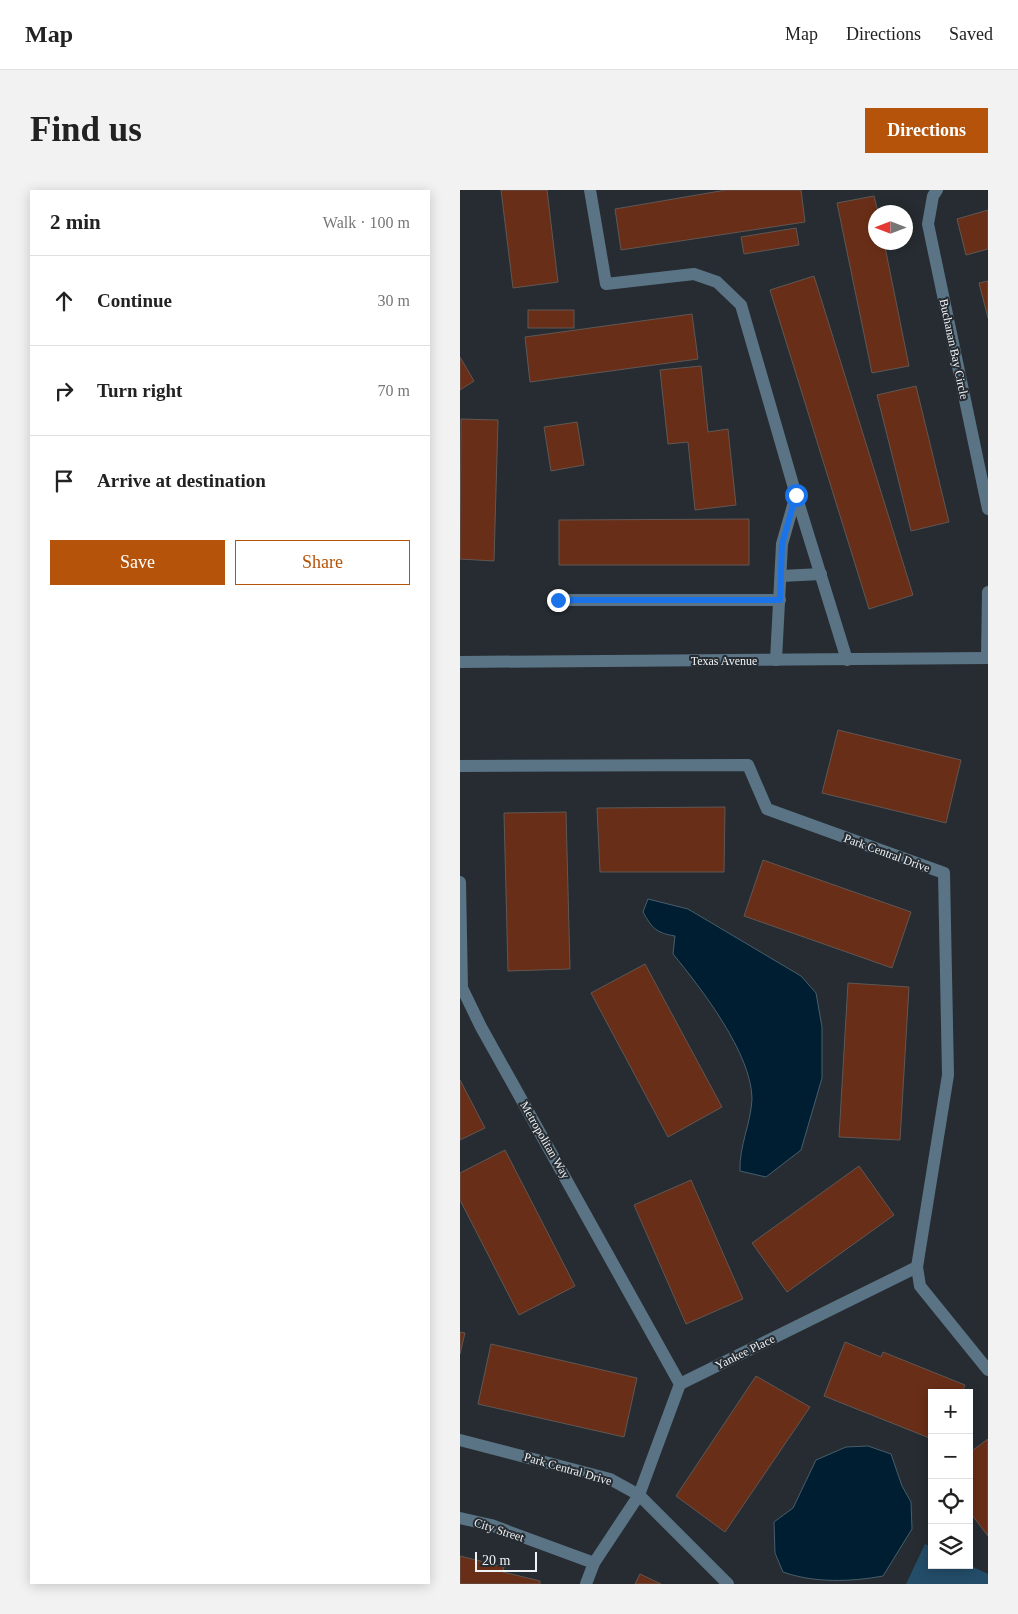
<!DOCTYPE html>
<html lang="en">
<head>
<meta charset="utf-8">
<style>
	body { margin:0; font-family:Georgia,serif; background:#f2f2f2; color:#222 }
	.controls { position:absolute; right:15px; bottom:15px; display:grid; overflow:hidden; border-radius:0px; box-shadow:0 2px 12px #0003 }
	.controls button { width:45px; height:45px; display:grid; place-items:center; padding:0; border:0; border-bottom:1px solid #e0e0e0; background:#fff; color:#222; font:25px sans-serif }
	.compass { position:absolute; left:408px; top:15px; width:45px; height:45px; border-radius:50%; background:#fff; box-shadow:0 2px 12px #0003; rotate:270deg }
	.scale { position:absolute; left:15px; bottom:12px; width:62px; box-sizing:border-box; padding-left:5px; border:2px solid #edf2f5; border-top:0; font-size:14px; line-height:18px; white-space:nowrap; color:#edf2f5; -webkit-text-stroke:4px #262c31; paint-order:stroke }
	.stop { position:absolute; width:15px; height:15px; margin:-11px; border:4px solid #1a73e8; border-radius:50%; background:#fff }
	.stop.end { background:#1a73e8; border-color:#fff; box-shadow:0 1px 5px #0008 }
	.list { margin:0; padding:0; list-style:none }
	h2 { display:flex; justify-content:space-between; align-items:center; height:65px; margin:0; padding:0 20px; font-size:21px }
	h2 small { font-size:16px; font-weight:400; color:#767676 }
	.list li { display:grid; grid-template-columns:32px 1fr auto; gap:15px; align-items:center; box-sizing:border-box; height:90px; padding:0 20px; border-top:1px solid #e0e0e0 }
	.list b { display:block; font-size:19px; white-space:nowrap }
	.list em { font-size:16px; font-style:normal; color:#767676 }
	.actions { display:flex; gap:10px; padding:15px 20px }
	.actions a { flex:1; padding:11px 0; border:1px solid #b45309; border-radius:0px; text-align:center; font-size:18px; color:#b45309 }
	.actions .main { background:#b45309; color:#fff }
	.icon { flex:none; width:28px; height:28px; fill:none; stroke:currentColor; stroke-width:2; stroke-linecap:round; stroke-linejoin:round }
	.map { position:relative; flex:none; width:528px; height:1394px; overflow:hidden; border-radius:0px }
	header { display:flex; align-items:center; gap:30px; box-sizing:border-box; height:70px; padding:0 25px; background:#fff; border-bottom:1px solid #e0e0e0 }
	header strong { font-size:24px }
	nav { display:flex; gap:28px; margin-inline-start:auto; font-size:18px }
	.intro { display:flex; align-items:center; justify-content:space-between; box-sizing:border-box; height:120px; padding:0 30px }
	h1 { margin:0; font-size:35px }
	.button { padding:12px 22px; border-radius:0px; background:#b45309; color:#fff; font-size:18px; font-weight:700 }
	main { display:flex; gap:30px; padding:0 30px }
	aside { flex:1; background:#fff; border-radius:0px; box-shadow:0 2px 12px #0003 }
	.map>svg:first-child { display:block }
</style>
</head>
<body>
<header>
<strong>Map</strong>
<nav><a>Map</a><a>Directions</a><a>Saved</a></nav>
</header>
<div class="intro"><h1>Find us</h1><a class="button">Directions</a></div>
<main>
<aside>
<h2>2 min<small>Walk · 100 m</small></h2>
<ul class="list">
<li><svg class="icon" aria-label="ahead" viewBox="0 0 24 24"><path d="M12 20V5M6 11l6-6 6 6"/></svg><div><b>Continue</b></div><em>30 m</em></li>
<li><svg class="icon" aria-label="right" viewBox="0 0 24 24"><path d="M7 20v-9h11M14 6l5 5-5 5"/></svg><div><b>Turn right</b></div><em>70 m</em></li>
<li><svg class="icon" aria-label="arrive" viewBox="0 0 24 24"><path d="M6 21V4h12l-3 4 3 4H6"/></svg><div><b>Arrive at destination</b></div></li>
</ul>
<div class="actions"><a class="main">Save</a><a>Share</a></div>
</aside>
<div class="map">
<svg width="528" height="1394" viewBox="0 0 528 1394">
	<rect width="100%" height="100%" fill="#262c31"/>
	<path fill="#234d69" d="M465,1354L472,1357V1375H509L528,1384V1394H446Z"/>
	<g fill="#001e32" stroke="#475e6c">
		<path d="M188,709L228,719L341,786L356,803L362,837V888L341,960L306,987L280,981C279,956 291,933 292,909C292,864 241,798 213,764L215,746C196,743 192,738 183,722Z"/>
		<path d="M408,1256L431,1264L442,1296L451,1312L452,1339L423,1386C390,1392 354,1393 323,1382L315,1363L314,1332L333,1318L356,1270L386,1257Z"/>
	</g>
	<g fill="#692e17" stroke="#605754">
		<path d="M41,0H87L98,92L53,98Z"/>
		<path d="M266,0H341L345,32L161,60L155,19Z"/>
		<path d="M414,6L418,22H416V52H424L449,176L412,183L377,13Z"/>
		<path d="M528,20V59L506,65L497,29Z"/>
		<path d="M336,38L339,55L284,64L281,47Z"/>
		<path d="M354,86L453,405L409,419L310,100Z"/>
		<path d="M528,91V128L519,93Z"/>
		<rect x="68" y="120" width="46" height="18"/>
		<path d="M232,124L238,169L70,192L65,147Z"/>
		<path d="M0,167L14,191L0,200Z"/>
		<path d="M241,176L248,242L268,239L276,315L235,320L228,252L208,254L200,180Z"/>
		<path d="M456,196L489,332L451,341L417,205Z"/>
		<path d="M1,229L38,230L34,371L0,369Z"/>
		<path d="M117,232L124,275L91,281L84,237Z"/>
		<path d="M289,329V375H99V330Z"/>
		<path d="M378,540L501,570L486,633L362,603Z"/>
		<path d="M265,617L264,682H140L137,618Z"/>
		<path d="M106,622L110,779L48,781L44,623Z"/>
		<path d="M303,670L451,722L432,778L284,726Z"/>
		<path d="M185,774L262,917L208,947L131,803Z"/>
		<path d="M388,793L449,797L440,950L379,947Z"/>
		<path d="M0,890L25,938L0,950Z"/>
		<path d="M45,960L115,1096L59,1125L0,1010V983Z"/>
		<path d="M399,976L434,1025L327,1102L292,1053Z"/>
		<path d="M231,990L283,1109L226,1134L174,1015Z"/>
		<path d="M0,1142L5,1143L0,1164Z"/>
		<path d="M385,1152L421,1167L423,1162L505,1195L502,1203H472V1249L364,1206Z"/>
		<path d="M31,1154L177,1188L164,1247L18,1214Z"/>
		<path d="M296,1186L350,1217L265,1342L216,1306Z"/>
		<path d="M528,1249V1346L509,1321V1263Z"/>
		<path d="M0,1366L44,1377L43,1382L80,1391V1394H0Z"/>
		<path d="M180,1384L201,1394H175Z"/>
	</g>
	<g fill="none" stroke-linecap="round" stroke-linejoin="round">
		<g stroke="#5a7486" stroke-width="12">
			<path d="M130,0L146,94L234,84L257,92L281,115L336,305L387,470"/>
			<path d="M477,0L473,6L468,34L528,319"/>
			<path d="M321,386L361,384"/>
			<path d="M98,410H320"/>
			<path d="M527,468L528,402"/>
			<path d="M316,470L322,354L336,305"/>
			<path d="M0,472L528,468"/>
			<path d="M0,576L288,575L307,619L484,683L488,885L457,1077L460,1096L528,1180"/>
			<path d="M0,692L2,798L21,837L220,1194"/>
			<path d="M0,1250L150,1289L179,1305L268,1394"/>
			<path d="M0,1328L31,1335L134,1373"/>
			<path d="M126,1394L134,1373L179,1305L220,1194L457,1077"/>
		</g>
	</g>
	<g fill="none" stroke-linecap="round" stroke-linejoin="round">
		<path stroke="#1a73e8" stroke-width="6" d="M98,410H320L322,354L336,305"/>
	</g>
	<g text-anchor="middle" dominant-baseline="central" stroke-width="4" stroke-linejoin="round" paint-order="stroke">
		<g font-size="12" fill="#edf2f5" stroke="#262c31">
			<text transform="translate(494 159) rotate(78)">Buchanan Bay Circle</text>
			<text x="264" y="471">Texas Avenue</text>
			<text transform="translate(427 663) rotate(20)">Park Central Drive</text>
			<text transform="translate(85 950) rotate(60)">Metropolitan Way</text>
			<text transform="translate(285 1162) rotate(-26)">Yankee Place</text>
			<text transform="translate(108 1279) rotate(16)">Park Central Drive</text>
			<text transform="translate(39 1340) rotate(18)">City Street</text>
		</g>
	</g>
</svg>
<div class="controls">
<button>+</button>
<button>−</button>
<button><svg class="icon" aria-label="locate" viewBox="0 0 24 24"><circle cx="12" cy="12" r="6"/><path d="M12 2v4M12 18v4M2 12h4M18 12h4"/></svg></button>
<button><svg class="icon" aria-label="layers" viewBox="0 0 24 24"><path d="M12 4l9 5-9 5-9-5zM3 14l9 5 9-5"/></svg></button>
</div>
<svg class="compass" viewBox="-18 -18 36 36"><path d="M0-13l5 13h-10z" fill="#e53935"/><path d="M0 13l5-13h-10z" fill="#767676"/></svg>
<div class="scale">20 m</div>
<div class="stop" style="left:336px;top:305px"></div>
<div class="stop end" style="left:98px;top:410px"></div>
</div>
</main>
</body>
</html>
